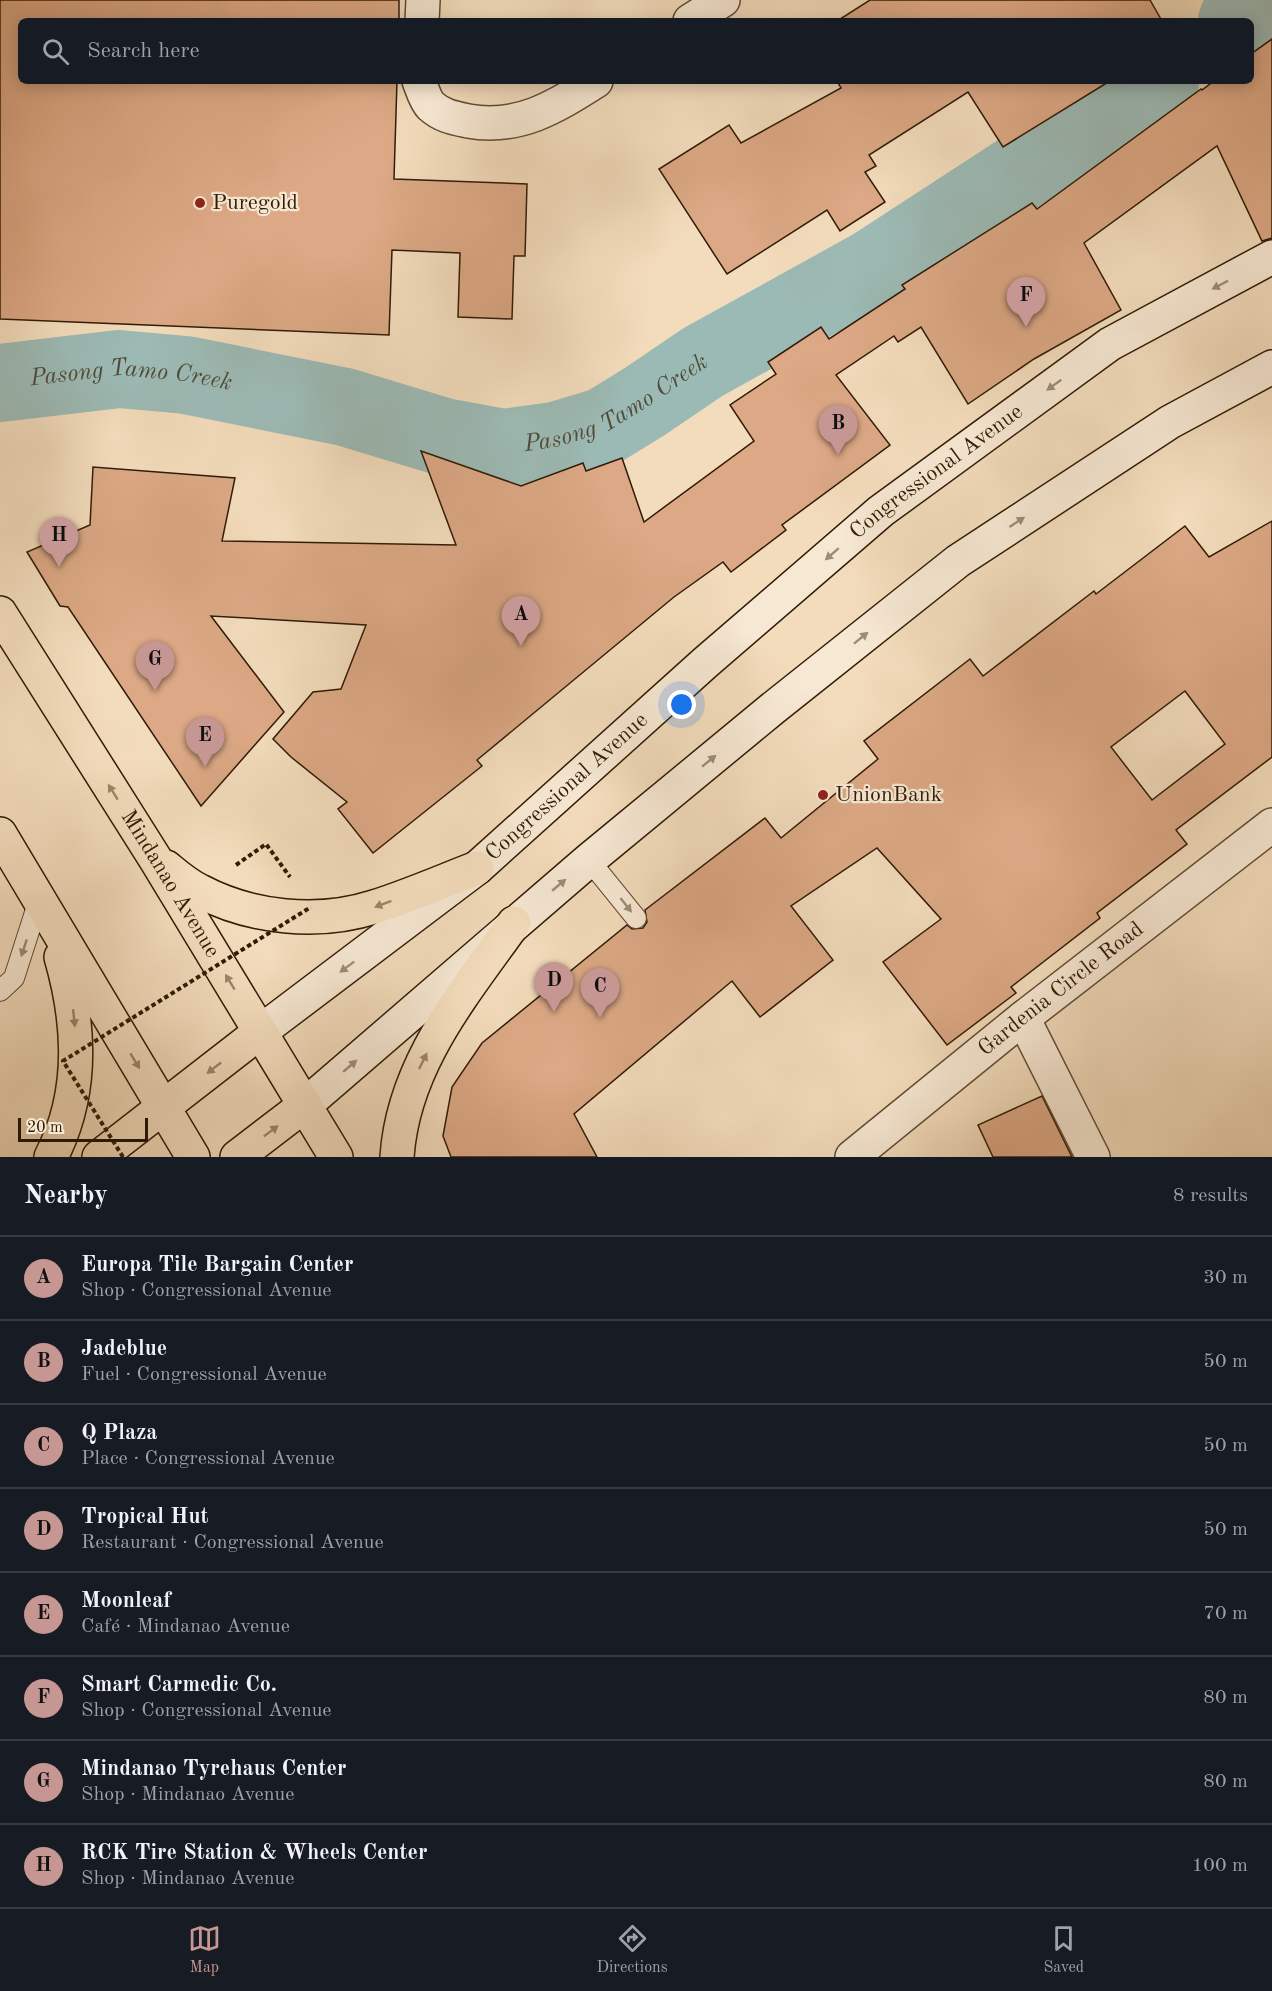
<!DOCTYPE html>
<html lang="en">
<head>
<meta charset="utf-8">
<style>
	body { margin:0; font-family:"Old Standard TT",serif; background:#242831; color:#f1f3f6 }
	.scale { position:absolute; left:18px; bottom:15px; width:130px; box-sizing:border-box; padding-left:6px; border:3px solid #2f1b05; border-top:0; font-size:16px; line-height:21px; white-space:nowrap; color:#2f1b05; -webkit-text-stroke:4px #f7e8d3; paint-order:stroke }
	.you { position:absolute; left:682px; top:705px; width:21px; height:21px; margin:-15px; border:4px solid #fff; border-radius:50%; background:#1a73e8; box-shadow:0 0 0 9px #1a73e833 }
	.badge { display:grid; place-items:center; width:39px; height:39px; border-radius:50%; background:#c59692; color:#111; font-size:20px; font-weight:700 }
	.pin { position:absolute; translate:-50% -50px; filter:drop-shadow(0 2px 3px #0008) }
	.pin::after { content:''; position:absolute; top:32px; width:21px; height:18px; background:inherit; clip-path:polygon(0 0,100% 0,50% 100%) }
	.list { margin:0; padding:0; list-style:none }
	h2 { display:flex; justify-content:space-between; align-items:center; height:78px; margin:0; padding:0 24px; font-size:26px }
	h2 small { font-size:20px; font-weight:400; color:#9ea1a6 }
	.list li { display:grid; grid-template-columns:39px 1fr auto; gap:18px; align-items:center; box-sizing:border-box; height:84px; padding:0 24px; border-top:2px solid #363941 }
	.list b { display:block; font-size:22px; white-space:nowrap }
	.list p { margin:0; font-size:20px; white-space:nowrap; color:#9ea1a6 }
	.list em { font-size:20px; font-style:normal; color:#9ea1a6 }
	.icon { flex:none; width:33px; height:33px; fill:none; stroke:currentColor; stroke-width:2; stroke-linecap:round; stroke-linejoin:round }
	.map { position:relative; flex:none; width:1272px; height:1157px; overflow:hidden }
	.search { position:absolute; background:#171b24; box-shadow:0 3px 15px #0003; left:18px; right:18px; top:18px; height:66px; display:flex; align-items:center; gap:15px; box-sizing:border-box; padding:0 21px; border-radius:9px; color:#9ea1a6; font-size:22px }
	.sheet { height:750px; background:#171b24 }
	nav { display:flex; justify-content:space-around; align-items:center; box-sizing:border-box; height:84px; border-top:2px solid #363941; background:#171b24; font-size:16px; color:#9ea1a6 }
	nav a { display:grid; justify-items:center; gap:3px }
	nav .on { color:#c59692 }
	.map>svg:first-child { display:block }
</style>
</head>
<body>
<div class="map">
<svg width="1272" height="1157" viewBox="0 0 1272 1157">
	<rect width="100%" height="100%" fill="#f3dcbc"/>
	<filter id="stains"><feTurbulence type="fractalNoise" baseFrequency=".00333" numOctaves="4"/><feColorMatrix values="0 0 0 0 .2 0 0 0 0 .09 0 0 0 0 .02 0 0 0 .5 -.17"/></filter>
	<radialGradient id="worn" r=".72"><stop offset=".6" stop-color="#630" stop-opacity="0"/><stop offset="1" stop-color="#630" stop-opacity=".3"/></radialGradient>
	<g fill="none" stroke-linecap="round" stroke-linejoin="round">
		<g stroke="#9cbab5" stroke-width="78">
			<path d="M1237,21L1259,0"/>
			<path id="s1" d="M0,383L119,369L186,375L345,407L444,437L504,448L555,441L605,426L644,402L703,362L873,268L1160,81"/>
		</g>
	</g>
	<g fill="#dca885" stroke="#2f1b05" stroke-width="1.5" fill-rule="evenodd">
		<path d="M0,0H399V21H21V81H397L394,179L527,184L525,256H514L512,319L458,317L460,253L392,250L389,335L0,319Z"/>
		<path d="M870,0H1150L1162,21H837Z"/>
		<path d="M1272,39V238L1262,241L1217,146L1084,243L1121,310L1034,359L968,404L921,327L898,342L894,336L836,375L890,445L782,525L786,530L731,572L723,562L674,597L477,760L482,766L373,853L338,809L347,802L291,757L273,739L313,692L341,689L366,625L211,616L284,712L201,806L68,607L60,606L27,552L90,525L93,467L235,478L222,541L456,545L421,451L521,486L583,463L586,471L622,458L644,522L754,441L730,405L776,374L768,362L821,327L829,339L905,289L902,285L1032,203L1037,209L1201,89L1202,90L1214,81H1251V54Z"/>
		<path d="M837,81H1110L1003,147L968,92L869,155L876,166L865,172L885,202L840,231L827,210L727,274L659,169L729,125L741,143L841,88Z"/>
		<path d="M1272,521V757L1176,830L1187,844L1097,913L1100,918L1011,987L1016,993L947,1045L883,962L941,919L877,848L791,906L833,960L760,1017L732,981L574,1114L597,1157H451L443,1136L452,1087L482,1043L627,925L632,929L643,928L647,922L645,910L765,818L781,838L878,759L864,741L970,659L983,676L1094,591L1096,594L1185,526L1209,557ZM1185,691L1225,744L1152,800L1111,747Z"/>
		<path d="M1042,1096L1072,1157H993L978,1125Z"/>
	</g>
	<g fill="none" stroke-linecap="round" stroke-linejoin="round">
		<defs>
			<g id="lane">
				<path d="M589,860L636,918"/>
				<path d="M0,991L14,978L39,900"/>
			</g>
			<g id="street">
				<path d="M422,21L423,0"/>
				<path d="M690,21L723,0"/>
				<path d="M419,81C422,88 425,100 431,106C442,116 454,118 468,121C519,130 555,107 596,81"/>
				<path d="M1023,1018L1093,1157"/>
				<path id="s2" d="M852,1157L1023,1018L1272,825"/>
			</g>
			<g id="secondary">
				<path id="s3" d="M260,1032L477,868L706,662L881,511L1110,344L1272,257"/>
				<path d="M305,1105L589,860L772,709L958,561L1170,422L1272,367"/>
			</g>
			<g id="primary">
				<path id="s4" d="M0,613L156,860L336,1157"/>
				<path d="M0,834L193,1157"/>
				<path d="M166,867C177,876 187,885 200,891C251,918 318,925 374,907C409,896 443,881 477,868"/>
				<path d="M51,1157C84,1094 80,1023 61,957"/>
				<path d="M99,1157L260,1032"/>
				<path d="M237,1157L305,1105"/>
				<path d="M397,1157C403,1065 463,995 514,923"/>
			</g>
		</defs>
		<use href="#lane" stroke="#604b33" stroke-width="22"/>
		<use href="#street" stroke="#604b33" stroke-width="36"/>
		<use href="#secondary" stroke="#2f1b05" stroke-width="36"/>
		<use href="#primary" stroke="#2f1b05" stroke-width="36"/>
		<path stroke="#2f1b05" stroke-width="4" stroke-dasharray="4.5 3" stroke-linecap="butt" d="M236,865L266,844L290,877"/>
		<use href="#lane" stroke="#f7e8d3" stroke-width="20"/>
		<use href="#street" stroke="#f7e8d3" stroke-width="33"/>
		<use href="#secondary" stroke="#f7e8d3" stroke-width="33"/>
		<use href="#primary" stroke="#f3dcbc" stroke-width="33"/>
		<path stroke="#2f1b05" stroke-width="4" stroke-dasharray="4.5 3" stroke-linecap="butt" d="M123,1157L63,1061L311,907"/>
	</g>
	<defs><path id="oneway-solid" d="M-6-.8H1V-3.2L6.5 0L1 3.2V.8H-6Z" transform="scale(1.5)"/></defs>
	<g fill="#9d8c76">
		<use href="#oneway-solid" transform="translate(1220 285) rotate(152)"/>
		<use href="#oneway-solid" transform="translate(1054 385) rotate(144)"/>
		<use href="#oneway-solid" transform="translate(1017 522) rotate(-33)"/>
		<use href="#oneway-solid" transform="translate(832 554) rotate(139)"/>
		<use href="#oneway-solid" transform="translate(861 638) rotate(-39)"/>
		<use href="#oneway-solid" transform="translate(709 761) rotate(-39)"/>
		<use href="#oneway-solid" transform="translate(559 885) rotate(-40)"/>
		<use href="#oneway-solid" transform="translate(626 905) rotate(52)"/>
		<use href="#oneway-solid" transform="translate(24 948) rotate(108)"/>
		<use href="#oneway-solid" transform="translate(347 967) rotate(143)"/>
		<use href="#oneway-solid" transform="translate(350 1066) rotate(-41)"/>
	</g>
	<g fill="#9b856a">
		<use href="#oneway-solid" transform="translate(113 792) rotate(-122)"/>
		<use href="#oneway-solid" transform="translate(383 904) rotate(159)"/>
		<use href="#oneway-solid" transform="translate(230 982) rotate(-121)"/>
		<use href="#oneway-solid" transform="translate(74 1018) rotate(84)"/>
		<use href="#oneway-solid" transform="translate(135 1061) rotate(59)"/>
		<use href="#oneway-solid" transform="translate(423 1061) rotate(-64)"/>
		<use href="#oneway-solid" transform="translate(214 1068) rotate(142)"/>
		<use href="#oneway-solid" transform="translate(271 1131) rotate(-37)"/>
	</g>
	<g fill="#8f2418" stroke="#f7e8d3" stroke-width="2">
		<circle cx="200" cy="203" r="6"/>
		<circle cx="823" cy="795" r="6"/>
	</g>
	<g text-anchor="middle" dominant-baseline="central" stroke-width="4.5" stroke-linejoin="round" paint-order="stroke">
		<g font-size="22" fill="#2f1b05" stroke="#f7e8d3" text-anchor="start">
			<text x="212" y="203">Puregold</text>
			<text x="835" y="795">UnionBank</text>
		</g>
		<g font-size="22" fill="#2f1b05" stroke="#f7e8d3">
			<text stroke="none"><textPath href="#s3" startOffset="879">Congressional Avenue</textPath></text>
			<text stroke="none"><textPath href="#s3" startOffset="393">Congressional Avenue</textPath></text>
			<text stroke="none"><textPath href="#s4" startOffset="320">Mindanao Avenue</textPath></text>
			<text stroke="none"><textPath href="#s2" startOffset="268">Gardenia Circle Road</textPath></text>
		</g>
		<g font-size="24" font-style="italic" fill="#504b3a" stroke="#f7e8d3">
			<text stroke="none"><textPath href="#s1" startOffset="132">Pasong Tamo Creek</textPath></text>
			<text stroke="none"><textPath href="#s1" startOffset="636">Pasong Tamo Creek</textPath></text>
		</g>
	</g>
	<rect width="100%" height="100%" filter="url(#stains)"/>
	<rect width="100%" height="100%" fill="url(#worn)"/>
</svg>
<div class="scale">20 m</div>
<div class="you"></div>
<div class="pin badge" style="left:521px;top:646px">A</div>
<div class="pin badge" style="left:838px;top:455px">B</div>
<div class="pin badge" style="left:600px;top:1018px">C</div>
<div class="pin badge" style="left:554px;top:1012px">D</div>
<div class="pin badge" style="left:205px;top:767px">E</div>
<div class="pin badge" style="left:1026px;top:327px">F</div>
<div class="pin badge" style="left:155px;top:691px">G</div>
<div class="pin badge" style="left:59px;top:567px">H</div>
<div class="search"><svg class="icon" aria-label="search" viewBox="0 0 24 24"><circle cx="10" cy="10" r="6"/><path d="M15 15l6 6"/></svg>Search here</div>
</div>
<section class="sheet">
<h2>Nearby<small>8 results</small></h2>
<ul class="list">
<li><span class="badge">A</span><div><b>Europa Tile Bargain Center</b><p>Shop · Congressional Avenue</p></div><em>30 m</em></li>
<li><span class="badge">B</span><div><b>Jadeblue</b><p>Fuel · Congressional Avenue</p></div><em>50 m</em></li>
<li><span class="badge">C</span><div><b>Q Plaza</b><p>Place · Congressional Avenue</p></div><em>50 m</em></li>
<li><span class="badge">D</span><div><b>Tropical Hut</b><p>Restaurant · Congressional Avenue</p></div><em>50 m</em></li>
<li><span class="badge">E</span><div><b>Moonleaf</b><p>Café · Mindanao Avenue</p></div><em>70 m</em></li>
<li><span class="badge">F</span><div><b>Smart Carmedic Co.</b><p>Shop · Congressional Avenue</p></div><em>80 m</em></li>
<li><span class="badge">G</span><div><b>Mindanao Tyrehaus Center</b><p>Shop · Mindanao Avenue</p></div><em>80 m</em></li>
<li><span class="badge">H</span><div><b>RCK Tire Station &amp; Wheels Center</b><p>Shop · Mindanao Avenue</p></div><em>100 m</em></li>
</ul>
</section>
<nav>
<a class="on"><svg class="icon" aria-label="map" viewBox="0 0 24 24"><path d="M3 6l6-2 6 2 6-2v14l-6 2-6-2-6 2zM9 4v14M15 6v14"/></svg>Map</a>
<a><svg class="icon" aria-label="directions" viewBox="0 0 24 24"><path d="M12 3l9 9-9 9-9-9zM9 14v-3h6M13 9l2 2-2 2"/></svg>Directions</a>
<a><svg class="icon" aria-label="saved" viewBox="0 0 24 24"><path d="M7 4h10v16l-5-4-5 4z"/></svg>Saved</a>
</nav>
</body>
</html>
